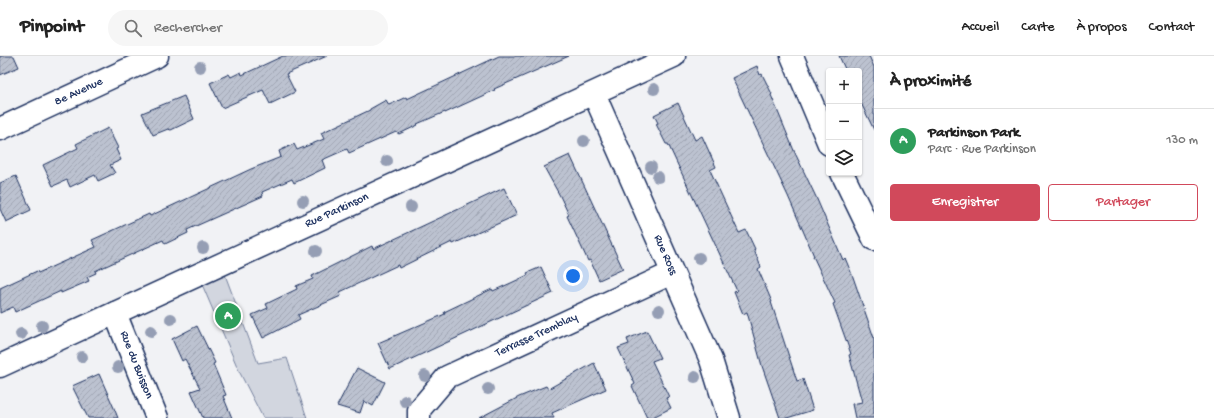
<!DOCTYPE html>
<html lang="fr">
<head>
<meta charset="utf-8">
<style>
	body { margin:0; font-family:"Gochi Hand",sans-serif; background:#f6f6f6; color:#222 }
	.controls { position:absolute; right:12px; top:12px; display:grid; overflow:hidden; border-radius:4px; box-shadow:0 1px 3px #0004 }
	.controls button { width:36px; height:36px; display:grid; place-items:center; padding:0; border:0; border-bottom:1px solid #e0e0e0; background:#fff; color:#222; font:20px sans-serif }
	.you { position:absolute; left:573px; top:220px; width:14px; height:14px; margin:-10px; border:3px solid #fff; border-radius:50%; background:#1a73e8; box-shadow:0 0 0 6px #1a73e833 }
	.badge { display:grid; place-items:center; width:26px; height:26px; border-radius:50%; background:#d1495b; color:#fff; font-size:13px; font-weight:700 }
	.pin { position:absolute; translate:-50% -50%; border:2px solid #fff; box-shadow:0 1px 4px #0006 }
	.list { margin:0; padding:0; list-style:none }
	h2 { display:flex; justify-content:space-between; align-items:center; height:52px; margin:0; padding:0 16px; font-size:17px }
	h2 small { font-size:13px; font-weight:400; color:#767676 }
	.list li { display:grid; grid-template-columns:26px 1fr auto; gap:12px; align-items:center; box-sizing:border-box; height:64px; padding:0 16px; border-top:1px solid #e0e0e0 }
	.list b { display:block; font-size:15px; white-space:nowrap }
	.list p { margin:0; font-size:13px; white-space:nowrap; color:#767676 }
	.list em { font-size:13px; font-style:normal; color:#767676 }
	.actions { display:flex; gap:8px; padding:12px 16px }
	.actions a { flex:1; padding:9px 0; border:1px solid #d1495b; border-radius:4px; text-align:center; font-size:14px; color:#d1495b }
	.actions .main { background:#d1495b; color:#fff }
	.icon { flex:none; width:22px; height:22px; fill:none; stroke:currentColor; stroke-width:2; stroke-linecap:round; stroke-linejoin:round }
	.map { position:relative; flex:none; width:874px; height:362px; overflow:hidden }
	header { display:flex; align-items:center; gap:24px; box-sizing:border-box; height:56px; padding:0 20px; background:#fff; border-bottom:1px solid #e0e0e0 }
	header strong { font-size:19px }
	nav { display:flex; gap:22px; margin-inline-start:auto; font-size:14px }
	.search { width:280px; height:36px; background:#f6f6f6; display:flex; align-items:center; gap:10px; box-sizing:border-box; padding:0 14px; border-radius:22px; color:#767676; font-size:15px }
	main { display:flex }
	aside { flex:1; background:#fff }
	.map>svg:first-child { display:block }
</style>
</head>
<body>
<header>
<strong>Pinpoint</strong>
<div class="search"><svg class="icon" aria-label="search" viewBox="0 0 24 24"><circle cx="10" cy="10" r="6"/><path d="M15 15l6 6"/></svg>Rechercher</div>
<nav><a>Accueil</a><a>Carte</a><a>À propos</a><a>Contact</a></nav>
</header>
<main>
<div class="map">
<svg width="874" height="362" viewBox="0 0 874 362">
	<defs>
		<pattern id="building-hatch" width="6" height="6" patternUnits="userSpaceOnUse"><rect width="6" height="6" fill="#bcc2d0"/><path d="M-1 1l2-2M0 6l6-6M5 7l2-2" fill="none" stroke="#a1a7b5"/></pattern>
	</defs>
	<rect width="100%" height="100%" fill="#f1f2f5"/>
	<filter id="ink" filterUnits="userSpaceOnUse"><feTurbulence type="fractalNoise" baseFrequency=".025" numOctaves="2"/><feDisplacementMap in="SourceGraphic" scale="8" xChannelSelector="R" yChannelSelector="G"/><feConvolveMatrix kernelMatrix="1 2 1 2 8 2 1 2 1" color-interpolation-filters="sRGB"/></filter>
	<g filter="url(#ink)">
		<path fill="#d2d6df" stroke="#76829e" d="M221,208L258,307L287,302L307,362H263L239,315L198,219Z"/>
		<g fill="url(#building-hatch)" stroke="#1b2f5e">
			<path d="M0,0H14L19,11L0,19Z"/>
			<path d="M283,0H327L286,18L295,36L270,48L263,34L222,52L210,27L229,18L231,21L241,16L242,19Z"/>
			<path d="M499,0H569L494,33L495,34L445,57V56L417,68L418,69L399,78L396,76L349,97L347,93L322,104L325,112L294,127L292,123L262,136L263,140L187,174L188,177L165,188L163,184L95,215L96,217L87,221L89,225L61,237V235L15,256L13,251L0,257V232L37,215L38,217L96,191L92,184L149,158L150,160L251,113L281,101L279,95L294,88L297,94L324,83L321,77L370,54V53L386,44L389,49L406,41L407,43Z"/>
			<path d="M839,0H869L874,11V74L859,43V15H846Z"/>
			<path d="M757,10L760,19L762,18L772,38L771,39L795,97L816,141L843,204L845,202L853,221L874,282V362H855L852,348L862,346L849,299L851,298L833,248L835,247L813,200H814L788,140L732,22Z"/>
			<path d="M184,40L194,63L171,74L168,73L153,79L142,57Z"/>
			<path d="M678,47L695,84L702,80L716,111L710,114L739,177L746,174L755,193L754,194L761,211L758,213L772,246H771L797,325L803,323L813,354L787,362H780L762,310L747,256L743,258L734,236L737,235L668,88H666L656,68L658,67L654,59Z"/>
			<path d="M108,72L118,92L116,93L121,104L110,109L115,117L98,125L95,119L70,131L67,124L53,130L43,109L78,92L76,88Z"/>
			<path d="M570,99L623,213L599,224L590,204L588,205L567,160L569,159L560,140L544,111Z"/>
			<path d="M16,120L31,154L6,166L0,153V127Z"/>
			<path d="M504,132L517,159L453,188L452,186L399,212L398,209L340,236L341,240L298,259L300,263L263,282L252,259L268,252L266,248L297,233L296,230L313,223L312,220L372,190L373,193Z"/>
			<path d="M541,211L553,237L390,313L378,287L445,258L444,256L492,233L493,235L511,227L528,219L527,217Z"/>
			<path d="M197,270L215,307L213,308L226,339L223,340L232,362H203L191,335L200,332L185,303L182,305L172,283Z"/>
			<path d="M647,275L660,302L652,305L669,341L666,342L671,352L651,362H647L632,330L635,328L618,292L629,288L627,283Z"/>
			<path d="M594,307L606,333L552,357L554,362H479L519,341L546,330L548,333Z"/>
			<path d="M357,312L385,326L373,350L364,345L360,357L337,350Z"/>
			<path d="M99,318L114,352L118,362H88L72,330Z"/>
		</g>
		<g fill="none" stroke-linecap="round" stroke-linejoin="round">
			<defs>
				<g id="minor">
					<path d="M792,0L829,88"/>
					<path id="s1" d="M594,38L711,304L729,362"/>
					<path id="s2" d="M0,73L157,0"/>
					<path d="M842,117L874,183"/>
					<path id="s3" d="M115,257L157,362"/>
					<path id="s4" d="M0,310L674,0"/>
					<path id="s5" d="M419,362V354L447,321L672,217"/>
				</g>
			</defs>
			<use href="#minor" stroke="#1b2f5e" stroke-width="25"/>
			<use href="#minor" stroke="#fff" stroke-width="22"/>
		</g>
		<g fill="#959eb4">
			<circle cx="200" cy="11" r="6"/>
			<circle cx="654" cy="33" r="6"/>
			<circle cx="584" cy="85" r="6"/>
			<circle cx="387" cy="105" r="6"/>
			<circle cx="651" cy="111" r="6"/>
			<circle cx="658" cy="121" r="6"/>
			<circle cx="303" cy="145" r="6"/>
			<circle cx="411" cy="151" r="6"/>
			<circle cx="203" cy="192" r="6"/>
			<circle cx="316" cy="195" r="6"/>
			<circle cx="699" cy="202" r="6"/>
			<circle cx="659" cy="254" r="6"/>
			<circle cx="228" cy="259" r="6"/>
			<circle cx="171" cy="263" r="6"/>
			<circle cx="42" cy="270" r="6"/>
			<circle cx="151" cy="275" r="6"/>
			<circle cx="21" cy="278" r="6"/>
			<circle cx="82" cy="301" r="6"/>
			<circle cx="118" cy="311" r="6"/>
			<circle cx="425" cy="320" r="6"/>
			<circle cx="695" cy="321" r="6"/>
			<circle cx="488" cy="333" r="6"/>
			<circle cx="405" cy="345" r="6"/>
		</g>
	</g>
	<g text-anchor="middle" dominant-baseline="central" stroke-width="3" stroke-linejoin="round" paint-order="stroke">
		<g font-size="12" fill="#1b2f5e" stroke="#fff">
			<text stroke="none"><textPath href="#s2" startOffset="87">8e Avenue</textPath></text>
			<text stroke="none"><textPath href="#s4" startOffset="371">Rue Parkinson</textPath></text>
			<text stroke="none"><textPath href="#s1" startOffset="176">Rue Ross</textPath></text>
			<text stroke="none"><textPath href="#s5" startOffset="150">Terrasse Tremblay</textPath></text>
			<text stroke="none"><textPath href="#s3" startOffset="56">Rue du Buisson</textPath></text>
		</g>
	</g>
</svg>
<div class="controls">
<button>+</button>
<button>−</button>
<button><svg class="icon" aria-label="layers" viewBox="0 0 24 24"><path d="M12 4l9 5-9 5-9-5zM3 14l9 5 9-5"/></svg></button>
</div>
<div class="you"></div>
<div class="pin badge" style="left:228px;top:260px;background:#2e9e5b">A</div>
</div>
<aside>
<h2>À proximité<small></small></h2>
<ul class="list">
<li><span class="badge" style="background:#2e9e5b">A</span><div><b>Parkinson Park</b><p>Parc · Rue Parkinson</p></div><em>130 m</em></li>
</ul>
<div class="actions"><a class="main">Enregistrer</a><a>Partager</a></div>
</aside>
</main>
</body>
</html>
